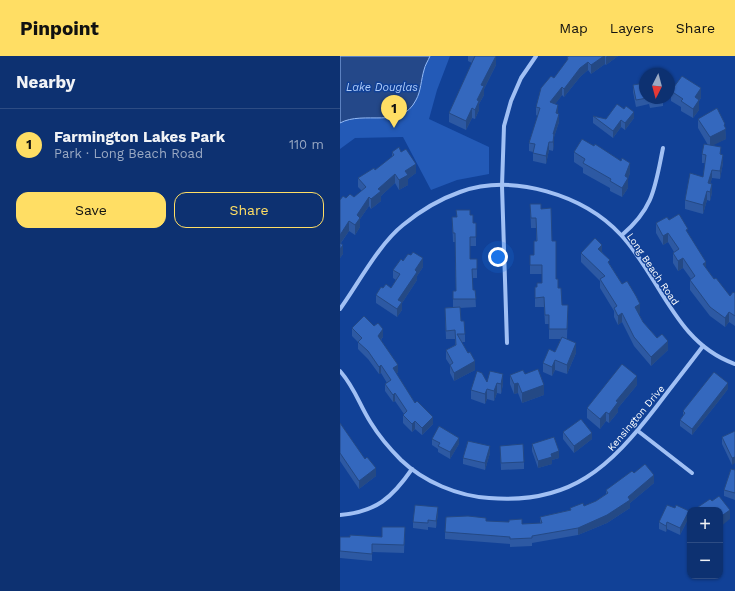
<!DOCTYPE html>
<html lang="en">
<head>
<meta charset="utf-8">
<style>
	body { margin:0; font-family:"Work Sans",sans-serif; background:#163976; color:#f1f3f6 }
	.controls { position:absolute; right:12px; bottom:12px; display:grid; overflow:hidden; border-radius:8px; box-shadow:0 1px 3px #0004 }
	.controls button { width:36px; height:36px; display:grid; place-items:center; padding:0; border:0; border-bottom:1px solid #2d4c84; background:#0d3171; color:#f1f3f6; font:20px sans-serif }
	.compass { position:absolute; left:299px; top:12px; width:36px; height:36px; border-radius:50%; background:#0d3171; box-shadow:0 1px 3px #0004; rotate:186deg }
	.you { position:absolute; left:158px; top:201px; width:14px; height:14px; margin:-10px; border:3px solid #fff; border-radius:50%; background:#1a73e8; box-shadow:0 0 0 6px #1a73e833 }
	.badge { display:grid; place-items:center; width:26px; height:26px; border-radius:50%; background:#ffde64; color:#111; font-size:13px; font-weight:700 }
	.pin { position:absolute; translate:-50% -33px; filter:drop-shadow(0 1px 2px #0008) }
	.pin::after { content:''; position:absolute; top:21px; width:14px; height:12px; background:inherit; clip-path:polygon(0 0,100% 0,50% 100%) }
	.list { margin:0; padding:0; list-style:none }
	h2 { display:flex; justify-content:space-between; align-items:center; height:52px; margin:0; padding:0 16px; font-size:17px }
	h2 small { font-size:13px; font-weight:400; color:#9aa9c3 }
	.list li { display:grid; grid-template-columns:26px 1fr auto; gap:12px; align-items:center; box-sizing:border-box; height:72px; padding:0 16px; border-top:1px solid #2d4c84 }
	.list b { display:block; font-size:15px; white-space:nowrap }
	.list p { margin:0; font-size:13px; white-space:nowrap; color:#9aa9c3 }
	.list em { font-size:13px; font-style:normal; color:#9aa9c3 }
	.actions { display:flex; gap:8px; padding:12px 16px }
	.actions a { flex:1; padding:9px 0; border:1px solid #ffde64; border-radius:12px; text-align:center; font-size:14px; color:#ffde64 }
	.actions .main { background:#ffde64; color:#111 }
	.map { position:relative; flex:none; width:395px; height:535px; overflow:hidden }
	header { display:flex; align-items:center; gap:24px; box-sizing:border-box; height:56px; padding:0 20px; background:#ffde64; color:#111 }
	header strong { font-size:19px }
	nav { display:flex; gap:22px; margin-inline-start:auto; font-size:14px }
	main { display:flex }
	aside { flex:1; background:#0d3171 }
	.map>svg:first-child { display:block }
</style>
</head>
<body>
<header>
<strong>Pinpoint</strong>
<nav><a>Map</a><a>Layers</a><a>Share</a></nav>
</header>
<main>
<aside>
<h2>Nearby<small></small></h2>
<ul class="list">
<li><span class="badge">1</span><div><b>Farmington Lakes Park</b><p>Park · Long Beach Road</p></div><em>110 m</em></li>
</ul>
<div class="actions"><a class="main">Save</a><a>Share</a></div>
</aside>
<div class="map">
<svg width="395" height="535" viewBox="0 0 395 535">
	<rect width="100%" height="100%" fill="#114197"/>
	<path fill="#235ab7" d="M0,0H110L97,34L89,63L149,91V118L117,124L91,134L63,81L15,82L0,93Z"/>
	<path fill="#244889" stroke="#93baf7" d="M0,0H90C88,5 85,9 84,14C81,24 81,35 76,44C61,74 24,54 0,67Z"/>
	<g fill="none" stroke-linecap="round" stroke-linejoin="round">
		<g stroke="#a1c0f4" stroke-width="4">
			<path d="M282,179C314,152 315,131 323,92"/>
			<path d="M0,253C18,228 39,188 63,169C80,155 100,143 120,136C173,117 244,139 281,179C321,222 335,287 395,308"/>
			<path d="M167,287L162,130L164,70L171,45L181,22L196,0"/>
			<path d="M0,315C15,332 19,348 31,367C39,380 50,393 61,404C84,426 118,440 149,442C231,449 270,411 317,350C332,330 348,310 363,290"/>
			<path d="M298,375L352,417"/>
			<path d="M0,459C36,456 52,442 72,413"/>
		</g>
	</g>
	<g fill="#2d59a3">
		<path d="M128,0H156V9L144,33V39L139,48V54L135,63L132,62L126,74L109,66V57L132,7L128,5Z"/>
		<path d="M229,0H278L266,9L265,8L251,18L248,14L240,21L224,41L222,39L215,48L218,58L219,66L214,81V87L213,95L209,94L206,108L193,105V96L189,95V87L198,60L196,59V51L214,22L227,5V1Z"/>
		<path d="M293,29L305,42H323V50L310,52L309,48L296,51L293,36Z"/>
		<path d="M331,35L361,42L359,45V54L353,62L341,55V51L331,45Z"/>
		<path d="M253,60L266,63L294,62L285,74L281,71L273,82L253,67Z"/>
		<path d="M358,63L385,72L386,83L372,89L381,98L383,107L380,123L372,122L370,128L372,137L370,145L367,144L363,158L345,153V144L363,121L365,107H362V98L368,89L358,72Z"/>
		<path d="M254,90L290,117L288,122V132L282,141L270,135V132L243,117V112L234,106V96Z"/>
		<path d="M52,96L76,117L68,123V129L59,134L55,127L41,140V145L31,153L29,150L20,163V171L15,179L9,175L1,187L3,198L0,202V144L14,141L22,135L18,131V122L35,114L52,101Z"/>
		<path d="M190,148L201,153L212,185L216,223L222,249H228L227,283H225L236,297L227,318L215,314L212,320L203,316V307L215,296L221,283H209V268H205L204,251H195V231H197L202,227V218H190V199H194L196,185V172H191Z"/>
		<path d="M130,159L133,167H136V190H130V203H137V222H132L133,234H135L136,251L120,252L121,265L125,278V286H122L135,314L114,325L110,317V309L106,303V294L115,289V283H106L105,260V252L113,251V235H116L115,186H113L112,161H117Z"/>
		<path d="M329,164L348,178L366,212L374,223L390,240L395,237V270L389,266L385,271L370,260L350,234V224L351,223L343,212L338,215L333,207V197L334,196L328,186L323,189L316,177V167Z"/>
		<path d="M262,196L282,228L300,257L298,258L303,266L328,294L311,310L294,290L282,266L278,269L274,261V255L260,232V225L241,206V197Z"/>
		<path d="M63,205L83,211L77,220V224L62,247V254L57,261L36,247V239L43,232H51L56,224L53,222V214Z"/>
		<path d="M12,272L43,281L41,284L58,316L56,318L75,347L93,368L82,379L75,373L72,376L63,367V359L64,358L55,345L53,346L45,335V328L47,327L41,317L39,318L28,303L18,293V286L12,280Z"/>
		<path d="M185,318L204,339L182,347L178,337L174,338L170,328V319Z"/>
		<path d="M147,326L163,328L161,338L157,337L154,345L147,343L145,348L131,343V334Z"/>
		<path d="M297,329L278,352V356L269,367L266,365L260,373L247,362V352Z"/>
		<path d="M388,333L352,379L340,370V364L343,360V355Z"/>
		<path d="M0,367L36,420L19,433L0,405Z"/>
		<path d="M395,375L392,409L382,388V381Z"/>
		<path d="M223,376L252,383L234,397L223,383Z"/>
		<path d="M92,383L119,388L110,403L98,396V393L92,389Z"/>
		<path d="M192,388L219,402L212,404V408L198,412L192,395Z"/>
		<path d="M160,390L184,406V413L161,414Z"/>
		<path d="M150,397L145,414L123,408V402Z"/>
		<path d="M395,414V444L384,440V434Z"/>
		<path d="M294,417L314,427L290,447V452L267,467L238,479L192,487V490L170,491V488L105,483V476L146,465L182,468L200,467V461L230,454V452L244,450L256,445L266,438V434Z"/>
		<path d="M98,457L96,472L88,471V474L73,472V466Z"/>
		<path d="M349,461L340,479L327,473L326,476L319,473V466Z"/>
		<path d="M65,471L64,497L32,496V505L0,502V481H42Z"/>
	</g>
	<g fill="#244985">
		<path d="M156,0V9L144,33V39L139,48V54L135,63V54L137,44L141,29Z"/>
		<path d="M264,0H265V8L251,18V9Z"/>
		<path d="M267,0H278L266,9V1Z"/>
		<path d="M248,6V14L240,21L224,41V33L240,12Z"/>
		<path d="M222,31V39L210,55V46Z"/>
		<path d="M361,32V42L359,45V54L353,62V53L355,41Z"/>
		<path d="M218,49V57L216,66V57Z"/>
		<path d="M132,52V62L126,74V65Z"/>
		<path d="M294,56V62L285,74V67Z"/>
		<path d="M219,58V66L214,81V87L213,95V78Z"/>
		<path d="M281,64V71L273,82V75Z"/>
		<path d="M385,68L386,83L370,91V81Z"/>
		<path d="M209,86V94L206,108V100Z"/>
		<path d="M383,99V107L380,123V115Z"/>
		<path d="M290,107V117L288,123V122V132L282,141V132L285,120Z"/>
		<path d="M76,108V117L68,123V129L59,134V124L65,115Z"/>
		<path d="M372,114V122L368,135V127Z"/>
		<path d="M55,118V127L41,140V145L31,153V143L38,133Z"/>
		<path d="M372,128V137L370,145V136Z"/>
		<path d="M367,135V144L363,158V149Z"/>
		<path d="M29,141V150L20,163V171L15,179V169L17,159Z"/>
		<path d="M9,165V175L0,188V179Z"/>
		<path d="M328,177V186L323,189V180Z"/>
		<path d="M3,189V198L0,202V193Z"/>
		<path d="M262,189V198L258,193Z"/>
		<path d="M83,202V211L77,220V224L62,247V254L57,261V253L58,244L75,214Z"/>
		<path d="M343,202V212L338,215V205Z"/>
		<path d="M366,206V215L363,208Z"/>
		<path d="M300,248V257L295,260V251Z"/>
		<path d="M389,256V266L385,271V262Z"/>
		<path d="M282,257V266L278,269V260Z"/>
		<path d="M43,273V281L38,287V280Z"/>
		<path d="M328,285V294L311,310V301Z"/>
		<path d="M236,287V297L227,318V309Z"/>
		<path d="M215,304V314L212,320V311Z"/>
		<path d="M135,305V314L114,325V317Z"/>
		<path d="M41,309V317L39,318V311Z"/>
		<path d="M58,309V316L53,320V312Z"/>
		<path d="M163,318V328L161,338V328Z"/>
		<path d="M297,320V329L278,352V356L269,367V358L276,345Z"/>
		<path d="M157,327V337L154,345V335Z"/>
		<path d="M178,327V337L174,338V328Z"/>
		<path d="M388,327V333L352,379V373Z"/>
		<path d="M204,329V339L182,347V337Z"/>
		<path d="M147,333V343L145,348V338Z"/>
		<path d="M55,337V345L53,346V339Z"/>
		<path d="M266,356V365L260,373V363Z"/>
		<path d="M93,361V368L82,379V372Z"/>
		<path d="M75,365V373L72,376V368Z"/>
		<path d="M252,377V383L234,397V390Z"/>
		<path d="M119,382V388L110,403V396Z"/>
		<path d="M150,390V397L145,414V407Z"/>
		<path d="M219,395V402L212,404V408L198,412V405L211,398Z"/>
		<path d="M395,401V407L392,409V402Z"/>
		<path d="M36,412V420L19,433V425Z"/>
		<path d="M314,419V427L290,447V452L267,467L238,479V472L288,441Z"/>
		<path d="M98,451V457L96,472V465Z"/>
		<path d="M390,454V463L380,471V461Z"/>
		<path d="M349,455V461L340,479V472Z"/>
		<path d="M327,466V473L326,476V470Z"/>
	</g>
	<g fill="#3468be" stroke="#244985">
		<path d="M135,0H156L141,29L144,30L137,44L139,45L135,54L132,52L126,65L109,57Z"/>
		<path d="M229,0H264L251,9L248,6L240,12L224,33L222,31L210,46L218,49L216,57L219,58L213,78H214L213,86H209L206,100L193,97L195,88L189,87L200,52L196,51L201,32L211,20L214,22L228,3L227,1Z"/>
		<path d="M342,20L361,32L355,41L359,44L353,53L341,45L343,43L331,35Z"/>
		<path d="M305,27V42H307L296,44L293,29Z"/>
		<path d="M309,42H323V43L310,45Z"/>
		<path d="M277,48L284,53L286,50L294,56L285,67L281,64L273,75L253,60L266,63Z"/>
		<path d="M377,52L385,68L384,69L386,73L370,81L358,63Z"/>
		<path d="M242,83L254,90L255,88L281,105L282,102L290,107L285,120L288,122L282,132L270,125L271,123L243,107L245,103L234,96Z"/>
		<path d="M364,88L381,91L380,98L383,99L380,115L372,114L368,127L372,128L370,136L367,135L363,149L345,144L350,117L363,121L366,99L362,98Z"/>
		<path d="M59,91L61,96L66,93L76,108L65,115L68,119L59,124L55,118L38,133L41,135L31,143L29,141L17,159L20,162L15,169L9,165L0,179V144L3,140L6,142L10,138L14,141L26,131L18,122L34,112L35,114L54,99L52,96Z"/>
		<path d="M190,148H201V153L211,152L212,185H216V223H218V232H221L222,249H228L227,273H209V259H205L204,241L195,242V231H197V227H202V209H190V199H194V185H197L196,162H191Z"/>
		<path d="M116,154H130V159H133V167H136V181H130V203H137V213H132L133,234H135L136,243H113V235H116L115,177H113L112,161H117Z"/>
		<path d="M339,158L348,173L346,174L366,206L363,208L374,223L376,222L390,240L393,236L395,237V260L389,256L385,262L370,251L350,224L355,220L343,202L338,205L333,197L339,193L328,177L323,180L316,167L327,161L329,164Z"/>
		<path d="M255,182L262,189L258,193L270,204L268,206L282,228L287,225L296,240L300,248L295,251L303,266L317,282L322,278L328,285L311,301L294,281L282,257L278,260L274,252L277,250L260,223L265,220L241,197Z"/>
		<path d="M0,187L3,189L0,193Z"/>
		<path d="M73,196L83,202L75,214L77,216L58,244L62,246L57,253L36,239L41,231L43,232L46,228L51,232L60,218L53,214L61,203L63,205L68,198L71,199Z"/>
		<path d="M120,251L121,265H124L125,278H117L128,297L130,296L135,305L114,317L110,309L113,307L106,294L116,289L115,274L106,275L105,252Z"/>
		<path d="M24,260L34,270L38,267L43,273L38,280L58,309L53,312L75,347L77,345L93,361L82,372L75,365L72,368L63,359L67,355L55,337L53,339L45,328L51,324L41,309L39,311L28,295L18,286L22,282L12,272Z"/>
		<path d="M222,281L236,287L227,309L215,304L212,311L203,307L209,293L215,296Z"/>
		<path d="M282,308L297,320L276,345L278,346L269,358L266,356L260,363L247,352Z"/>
		<path d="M198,313L204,329L182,337L178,327L174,328L170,319L183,314L185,318Z"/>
		<path d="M137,315L142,317L147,326L150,315L163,318L161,328L157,327L154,335L147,333L145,338L131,334Z"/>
		<path d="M374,316L388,327L352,373L340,364L345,357L343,355Z"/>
		<path d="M241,363L252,377L234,390L223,376Z"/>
		<path d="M0,367L25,403L27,401L36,412L19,425L0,397Z"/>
		<path d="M99,370L119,382L110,396L98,390L100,387L92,383Z"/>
		<path d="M395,375V401L392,402L382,381Z"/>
		<path d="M214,381L219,395L211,398L212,401L198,405L192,388Z"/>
		<path d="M128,385L150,390L145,407L123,402Z"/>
		<path d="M183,388L184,406L161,407L160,390Z"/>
		<path d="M305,408L314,419L288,441L290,444L267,459L238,472L192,480V482L170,483V481L105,476L106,461L128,460L146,462V465L169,466V464L182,463V468L202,467L200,461L231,454L230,452L243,447L244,450L256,445L268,437L266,434L292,415L294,417Z"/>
		<path d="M391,413L395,414V437L384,434Z"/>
		<path d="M379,440L390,454L380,461V454H361L358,451L370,443L372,445Z"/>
		<path d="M75,449L98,451L96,465L88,464V467L73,466Z"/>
		<path d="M327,449L335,452L336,449L349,455L340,472L327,466L326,470L319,466Z"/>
		<path d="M42,471H65L64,489L32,488V498L0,495V481H10V479L42,481Z"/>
	</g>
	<g text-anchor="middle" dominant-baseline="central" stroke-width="3" stroke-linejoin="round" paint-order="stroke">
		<g font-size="10" fill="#fff" stroke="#114197">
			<text transform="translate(313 213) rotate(56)">Long Beach Road</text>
			<text transform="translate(296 362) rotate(-50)">Kensington Drive</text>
		</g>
		<g font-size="11" font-style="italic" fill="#adcbfa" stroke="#114197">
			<text x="42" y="31">Lake Douglas</text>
		</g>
	</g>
</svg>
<div class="controls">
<button>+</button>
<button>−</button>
</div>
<svg class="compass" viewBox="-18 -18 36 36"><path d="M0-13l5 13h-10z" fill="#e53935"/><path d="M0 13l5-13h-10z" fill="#9aa9c3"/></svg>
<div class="you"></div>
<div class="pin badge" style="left:54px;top:72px">1</div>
</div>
</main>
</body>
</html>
